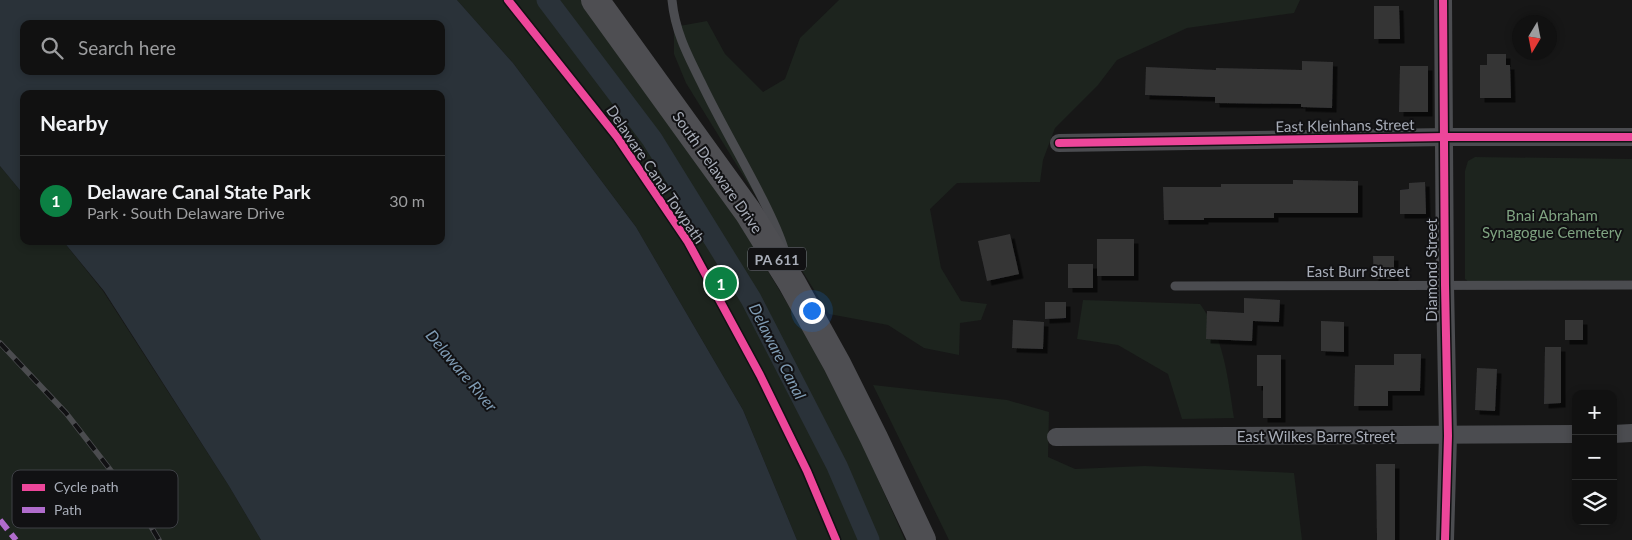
<!DOCTYPE html>
<html lang="en">
<head>
<meta charset="utf-8">
<style>
	body { margin:0; font-family:Lato,sans-serif; background:#1e1f1f; color:#f1f3f6 }
	.controls { position:absolute; right:15px; bottom:15px; display:grid; overflow:hidden; border-radius:10px; box-shadow:0 2px 8px #0003 }
	.controls button { width:45px; height:45px; display:grid; place-items:center; padding:0; border:0; border-bottom:1px solid #303131; background:#111; color:#f1f3f6; font:25px sans-serif }
	.compass { position:absolute; left:1512px; top:15px; width:45px; height:45px; border-radius:50%; background:#111; box-shadow:0 2px 8px #0003; rotate:190deg }
	.you { position:absolute; left:811px; top:310px; width:18px; height:18px; margin:-12px; border:4px solid #fff; border-radius:50%; background:#1a73e8; box-shadow:0 0 0 8px #1a73e833 }
	.badge { display:grid; place-items:center; width:32px; height:32px; border-radius:50%; background:#0b8043; color:#fff; font-size:16px; font-weight:700 }
	.pin { position:absolute; translate:-50% -50%; border:2px solid #fff; box-shadow:0 1px 5px #0006 }
	.list { margin:0; padding:0; list-style:none }
	h2 { display:flex; justify-content:space-between; align-items:center; height:65px; margin:0; padding:0 20px; font-size:21px }
	h2 small { font-size:16px; font-weight:400; color:#9c9d9f }
	.list li { display:grid; grid-template-columns:32px 1fr auto; gap:15px; align-items:center; box-sizing:border-box; height:90px; padding:0 20px; border-top:1px solid #303131 }
	.list b { display:block; font-size:19px; white-space:nowrap }
	.list p { margin:0; font-size:16px; white-space:nowrap; color:#9c9d9f }
	.list em { font-size:16px; font-style:normal; color:#9c9d9f }
	.icon { flex:none; width:28px; height:28px; fill:none; stroke:currentColor; stroke-width:2; stroke-linecap:round; stroke-linejoin:round }
	.map { position:relative; flex:none; width:1632px; height:540px; overflow:hidden }
	.search { position:absolute; background:#111; box-shadow:0 2px 8px #0003; left:20px; top:20px; width:425px; height:55px; display:flex; align-items:center; gap:12px; box-sizing:border-box; padding:0 18px; border-radius:10px; color:#9c9d9f; font-size:19px }
	.panel { position:absolute; background:#111; box-shadow:0 2px 8px #0003; left:20px; top:90px; width:425px; height:155px; border-radius:10px }
	.map>svg:first-child { display:block }
</style>
</head>
<body>
<div class="map">
<svg width="1632" height="540" viewBox="0 0 1632 540">
	<defs>
		<filter id="shadow"><feDropShadow dx="4.5" dy="4.5" stdDeviation="0" flood-color="#0009"/></filter>
	</defs>
	<rect width="100%" height="100%" fill="#171717"/>
	<g fill="#1d241e">
		<path d="M457,0H582L732,211L808,338L865,450L905,540H797L743,410L636,227L513,63Z"/>
		<path d="M839,0H1300L1294,13L1187,28L1117,60L1098,85L1055,128L1043,160L1040,182L957,183L930,209L941,268L961,301L987,304L981,320L960,323L959,355L924,348L888,325L829,314L686,83L674,54V27L707,21L725,54L763,92L785,79L800,38Z"/>
		<path d="M1475,157L1632,159V280L1469,282L1465,279V171L1468,161Z"/>
		<path d="M0,166L24,195V241H63L103,291L229,486L261,540H0Z"/>
		<path d="M1083,300L1200,304C1224,337 1228,379 1234,418L1182,419L1168,374L1118,345L1077,339Z"/>
		<path d="M873,385L1007,400L1049,412L1048,457L1075,469L1145,466L1294,473L1302,540H949Z"/>
	</g>
	<path fill="#2a3239" fill-rule="evenodd" d="M0,0H457L513,63L636,227L743,410L797,540H261L229,486L104,291L63,241H441V94H24V195L0,166ZM24,24H441V71H24Z"/>
	<g fill="none" stroke-linecap="round" stroke-linejoin="round">
		<path stroke="#2a3239" stroke-width="21" d="M547,0L652,139L751,299L837,466L869,540"/>
	</g>
	<g fill="#353536" filter="url(#shadow)">
		<path d="M1374,6H1399L1400,39H1374Z"/>
		<path d="M1487,54H1506V65H1510L1511,98H1480V65H1487Z"/>
		<path d="M1302,61L1333,62L1332,108L1301,107V104L1215,103V97L1145,95L1146,67L1216,70V68L1302,70Z"/>
		<path d="M1400,66H1428V112H1399Z"/>
		<path d="M1293,180L1358,181V213H1274V218H1204V220H1164L1163,187H1221V184H1293Z"/>
		<path d="M1425,182L1426,214H1400V190L1409,189V183Z"/>
		<path d="M1010,234L1019,274L987,281L978,241Z"/>
		<rect x="1097" y="239" width="37" height="37"/>
		<path d="M1373,256H1394V279H1374Z"/>
		<rect x="1068" y="264" width="25" height="24"/>
		<path d="M1244,298L1280,300L1279,322L1253,321L1252,341L1206,339L1207,311L1244,313Z"/>
		<path d="M1045,302H1066V318L1045,319Z"/>
		<path d="M1013,320L1044,322L1043,349L1012,348Z"/>
		<rect x="1565" y="320" width="18" height="20"/>
		<path d="M1321,321L1344,322V352L1321,351Z"/>
		<path d="M1545,347H1561V403L1544,404Z"/>
		<path d="M1394,354H1421L1420,391H1388V406H1354L1355,365H1394Z"/>
		<path d="M1257,355H1281V418H1263V386H1257Z"/>
		<path d="M1477,368L1497,369L1495,411L1475,410Z"/>
		<path d="M1376,464H1395V540H1377Z"/>
	</g>
	<g fill="none" stroke-linecap="round" stroke-linejoin="round">
		<g stroke="#4b4c50" stroke-width="9">
			<path d="M672,0C675,31 687,54 701,82C720,122 743,160 763,200C771,216 779,232 784,249"/>
			<path d="M1175,286L1632,285"/>
		</g>
		<g stroke="#4b4c50" stroke-width="18">
			<path d="M1443,0L1445,285L1448,436L1445,540"/>
			<path d="M1059,143L1445,137H1632"/>
			<path d="M1613,434L1632,433"/>
			<path d="M1056,437L1576,434"/>
		</g>
		<path stroke="#4e4e52" stroke-width="28" d="M595,0L748,212L792,283L837,364L874,438L922,540"/>
		<defs>
			<path id="rail" d="M0,343L66,413L140,508L159,540"/>
		</defs>
		<use href="#rail" stroke="#4b4c4f" stroke-width="5.5"/>
		<use href="#rail" stroke="#111113" stroke-width="4" stroke-dasharray="11" stroke-linecap="butt"/>
		<path stroke="#b06ccc" stroke-width="6" stroke-dasharray="12 6" stroke-linecap="butt" d="M0,520L16,540"/>
		<defs>
			<g id="cycleway">
				<path d="M508,0L617,137L688,242L760,375L807,471L836,540"/>
				<path d="M1443,0L1445,285L1448,436L1445,540"/>
				<path d="M1059,143L1445,137H1632"/>
			</g>
		</defs>
		<use href="#cycleway" stroke="#111113" stroke-width="11"/>
		<use href="#cycleway" stroke="#ed469a" stroke-width="8"/>
	</g>
	<g text-anchor="middle" dominant-baseline="central" stroke-width="4" stroke-linejoin="round" paint-order="stroke">
		<rect fill="#111113" stroke="#7b7e86" stroke-width="1" x="748" y="247.5" width="58" height="23" rx="4"/>
		<g font-size="14" font-weight="bold" fill="#a8adb8">
			<text x="777" y="259">PA 611</text>
		</g>
		<g font-size="15" fill="#a8adb8" stroke="#111113">
			<text transform="translate(1345 125) rotate(-1)">East Kleinhans Street</text>
			<text transform="translate(718 172) rotate(55)">South Delaware Drive</text>
			<text transform="translate(656 174) rotate(56)">Delaware Canal Towpath</text>
			<text transform="translate(1431 270) rotate(-90)">Diamond Street</text>
			<text x="1358" y="271">East Burr Street</text>
			<text x="1316" y="436">East Wilkes Barre Street</text>
		</g>
		<g font-size="15" fill="#7fa381" stroke="#111113">
			<text x="1552" y="215">Bnai Abraham<tspan x="1552" dy="17">Synagogue Cemetery</tspan></text>
		</g>
		<g font-size="16" font-style="italic" fill="#7f9bb3" stroke="#111113">
			<text transform="translate(778 351) rotate(63)">Delaware Canal</text>
			<text transform="translate(462 370) rotate(50)">Delaware River</text>
		</g>
	</g>
	<rect x="12" y="470" width="166" height="58" rx="8" fill="#111113" stroke="#3e4045" stroke-width="1"/>
	<rect x="22" y="484" width="23" height="7" fill="#ed469a"/>
	<rect x="22" y="507" width="23" height="6" fill="#b06ccc"/>
	<g font-size="14" fill="#a8adb8">
		<text x="54" y="492">Cycle path</text>
		<text x="54" y="515">Path</text>
	</g>
</svg>
<div class="controls">
<button>+</button>
<button>−</button>
<button><svg class="icon" aria-label="layers" viewBox="0 0 24 24"><path d="M12 4l9 5-9 5-9-5zM3 14l9 5 9-5"/></svg></button>
</div>
<svg class="compass" viewBox="-18 -18 36 36"><path d="M0-13l5 13h-10z" fill="#e53935"/><path d="M0 13l5-13h-10z" fill="#9c9d9f"/></svg>
<div class="you"></div>
<div class="pin badge" style="left:721px;top:283px">1</div>
<div class="search"><svg class="icon" aria-label="search" viewBox="0 0 24 24"><circle cx="10" cy="10" r="6"/><path d="M15 15l6 6"/></svg>Search here</div>
<section class="panel">
<h2>Nearby<small></small></h2>
<ul class="list">
<li><span class="badge">1</span><div><b>Delaware Canal State Park</b><p>Park · South Delaware Drive</p></div><em>30 m</em></li>
</ul>
</section>
</div>
</body>
</html>
